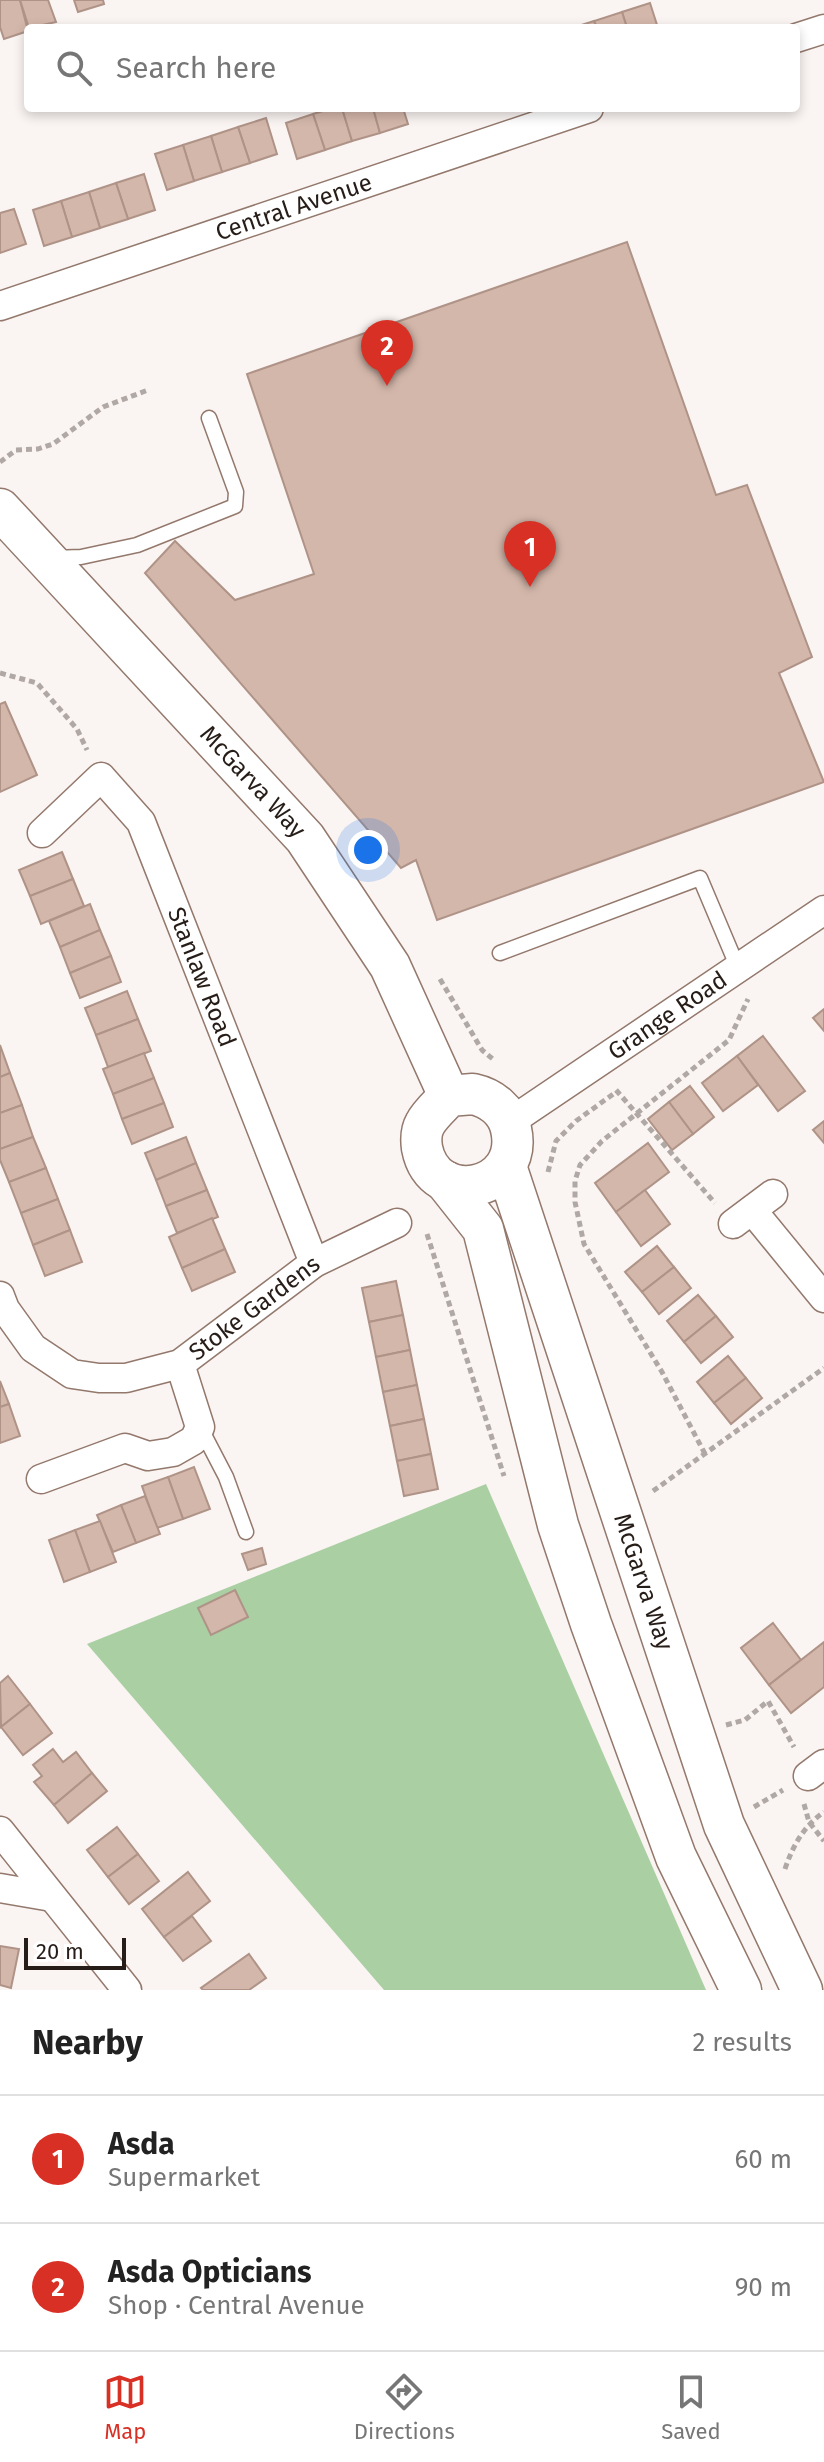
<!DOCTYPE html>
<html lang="en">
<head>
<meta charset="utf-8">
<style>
	body { margin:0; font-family:"Fira Sans",sans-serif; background:#f6f6f6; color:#222 }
	.scale { position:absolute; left:24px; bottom:20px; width:102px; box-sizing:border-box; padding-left:8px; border:4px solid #271d18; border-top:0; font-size:22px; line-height:28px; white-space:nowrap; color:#271d18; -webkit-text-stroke:6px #fff; paint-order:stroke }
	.you { position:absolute; left:368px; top:850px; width:28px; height:28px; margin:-20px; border:6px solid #fff; border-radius:50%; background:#1a73e8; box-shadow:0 0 0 12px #1a73e833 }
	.badge { display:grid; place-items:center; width:52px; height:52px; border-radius:50%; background:#d93025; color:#fff; font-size:26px; font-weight:700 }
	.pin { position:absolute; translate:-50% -66px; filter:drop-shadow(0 2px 4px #0008) }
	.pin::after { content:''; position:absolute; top:42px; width:28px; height:24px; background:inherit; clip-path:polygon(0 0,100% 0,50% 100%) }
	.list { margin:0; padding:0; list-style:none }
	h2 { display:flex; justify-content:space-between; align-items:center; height:104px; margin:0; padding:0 32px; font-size:34px }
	h2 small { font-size:26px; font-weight:400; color:#767676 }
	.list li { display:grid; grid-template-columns:52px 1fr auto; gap:24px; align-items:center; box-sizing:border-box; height:128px; padding:0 32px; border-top:2px solid #e0e0e0 }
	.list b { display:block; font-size:30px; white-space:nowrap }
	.list p { margin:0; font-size:26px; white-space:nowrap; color:#767676 }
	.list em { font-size:26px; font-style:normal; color:#767676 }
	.icon { flex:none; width:44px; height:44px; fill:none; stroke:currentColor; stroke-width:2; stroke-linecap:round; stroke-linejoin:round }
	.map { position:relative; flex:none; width:824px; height:1990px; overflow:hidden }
	.search { position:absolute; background:#fff; box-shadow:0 4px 12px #0003; left:24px; right:24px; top:24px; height:88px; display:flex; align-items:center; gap:20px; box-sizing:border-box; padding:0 28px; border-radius:8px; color:#767676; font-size:30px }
	.sheet { height:360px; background:#fff }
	nav { display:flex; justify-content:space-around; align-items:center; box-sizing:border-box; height:112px; border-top:2px solid #e0e0e0; background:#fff; font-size:22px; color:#767676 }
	nav a { display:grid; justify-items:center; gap:4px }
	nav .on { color:#d93025 }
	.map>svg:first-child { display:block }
</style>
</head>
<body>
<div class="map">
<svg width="824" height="1990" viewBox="0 0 824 1990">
	<rect width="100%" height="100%" fill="#faf4f2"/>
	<path fill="#a9cfa2" d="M486,1484L706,1990H384L87,1644Z"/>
	<g fill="#d4b7ab" stroke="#af9387" stroke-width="2">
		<path d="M0,0H20L28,31L4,39L0,27Z"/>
		<path d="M20,0H48L56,22L29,28Z"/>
		<path d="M74,0H103L104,4L78,12Z"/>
		<path d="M650,3L658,28H627L622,12Z"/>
		<path d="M622,12L627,28H597L594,21Z"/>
		<path d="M594,21L597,28H572Z"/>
		<path d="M333,108H342L352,141L325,150L313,114Z"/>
		<path d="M342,108H373L380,133L352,141Z"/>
		<path d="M373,108H403L408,124L380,133Z"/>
		<path d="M313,114L325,150L297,159L286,123Z"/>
		<path d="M266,118L277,154L250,163L238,127Z"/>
		<path d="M238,127L250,163L222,172L211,136Z"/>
		<path d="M211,136L222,172L194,181L183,145Z"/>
		<path d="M183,145L194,181L167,190L155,154Z"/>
		<path d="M144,174L155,210L128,219L116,183Z"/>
		<path d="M116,183L128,219L100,228L89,192Z"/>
		<path d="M89,192L100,228L72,237L61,201Z"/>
		<path d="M61,201L72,237L44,246L33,210Z"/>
		<path d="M14,209L26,244L0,253V213Z"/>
		<path d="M627,242L716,495L747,485L812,657L779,673L824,782L437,920L416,860L401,868L145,573L175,541L235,600L314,574L247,374Z"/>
		<path d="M5,702L37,775L0,792V704Z"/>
		<path d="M62,852L73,879L30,896L19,870Z"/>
		<path d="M73,879L84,906L41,924L30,896Z"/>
		<path d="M90,904L100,930L60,947L49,921Z"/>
		<path d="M100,930L111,956L70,973L60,947Z"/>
		<path d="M111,956L121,982L80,998L70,973Z"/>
		<path d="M127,991L138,1019L96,1035L85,1008Z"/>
		<path d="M824,1009V1031L813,1018Z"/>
		<path d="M138,1019L151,1051L108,1067L96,1035Z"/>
		<path d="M763,1036L805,1091L778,1111L737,1056Z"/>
		<path d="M0,1045L10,1073L0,1077Z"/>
		<path d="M144,1053L154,1078L113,1094L103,1069Z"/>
		<path d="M737,1056L758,1085L723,1111L702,1083Z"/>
		<path d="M10,1073L22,1105L0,1113V1077Z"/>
		<path d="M154,1078L164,1103L122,1119L113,1094Z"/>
		<path d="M690,1086L714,1117L693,1134L669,1102Z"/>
		<path d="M669,1102L693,1134L672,1150L648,1119Z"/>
		<path d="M164,1103L173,1127L132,1144L122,1119Z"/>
		<path d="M22,1105L33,1137L0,1149V1113Z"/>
		<path d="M824,1121V1143L813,1130Z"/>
		<path d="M33,1137L46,1168L9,1182L0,1160V1149Z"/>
		<path d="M186,1137L196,1163L156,1180L145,1153Z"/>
		<path d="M648,1143L669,1172L616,1212L595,1183Z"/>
		<path d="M196,1163L207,1190L166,1206L156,1180Z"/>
		<path d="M46,1168L58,1199L21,1213L9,1182Z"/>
		<path d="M207,1190L218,1217L177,1233L166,1206Z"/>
		<path d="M645,1190L670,1224L641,1246L616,1212Z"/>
		<path d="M58,1199L70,1230L33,1245L21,1213Z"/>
		<path d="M212,1218L225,1249L182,1268L169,1237Z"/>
		<path d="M70,1230L82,1262L45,1276L33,1245Z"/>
		<path d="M657,1246L674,1267L642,1292L625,1272Z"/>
		<path d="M225,1249L235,1272L192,1291L182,1268Z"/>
		<path d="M674,1267L691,1288L659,1314L642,1292Z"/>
		<path d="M396,1281L403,1315L369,1322L362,1288Z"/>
		<path d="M698,1295L716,1316L684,1342L667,1321Z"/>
		<path d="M403,1315L410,1350L376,1357L369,1322Z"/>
		<path d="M716,1316L733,1337L701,1363L684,1342Z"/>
		<path d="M410,1350L417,1385L383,1392L376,1357Z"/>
		<path d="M728,1356L746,1378L714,1403L697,1382Z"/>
		<path d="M746,1378L762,1398L731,1424L714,1403Z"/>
		<path d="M0,1381L9,1404L0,1407Z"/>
		<path d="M417,1385L424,1419L390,1426L383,1392Z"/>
		<path d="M9,1404L20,1436L0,1443V1407Z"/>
		<path d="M424,1419L431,1454L397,1461L390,1426Z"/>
		<path d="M431,1454L438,1489L404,1496L397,1461Z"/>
		<path d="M194,1467L210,1509L183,1519L168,1477Z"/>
		<path d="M168,1477L183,1519L157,1528L142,1486Z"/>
		<path d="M145,1496L160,1534L136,1543L121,1505Z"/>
		<path d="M121,1505L136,1543L113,1552L97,1515Z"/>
		<path d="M100,1521L116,1562L90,1572L75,1530Z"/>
		<path d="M75,1530L90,1572L64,1582L49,1540Z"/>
		<path d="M262,1548L266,1564L248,1570L242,1554Z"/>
		<path d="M235,1590L248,1617L211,1635L198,1608Z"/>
		<path d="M773,1623L801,1660L769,1685L741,1648Z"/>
		<path d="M824,1642V1687L791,1713L769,1685Z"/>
		<path d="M8,1676L30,1704L1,1727L0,1683Z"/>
		<path d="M30,1704L52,1733L23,1755L1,1727Z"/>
		<path d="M53,1749L63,1762L76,1752L92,1773L54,1805L34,1782L42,1776L33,1765Z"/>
		<path d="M92,1773L107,1791L68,1823L54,1805Z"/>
		<path d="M117,1827L138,1854L108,1877L87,1850Z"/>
		<path d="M138,1854L159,1881L129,1904L108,1877Z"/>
		<path d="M188,1872L210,1901L164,1937L142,1909Z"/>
		<path d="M192,1916L211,1941L183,1961L164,1937Z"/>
		<path d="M0,1946L19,1949L11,1988L0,1985Z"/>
		<path d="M249,1954L266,1978L249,1990H203L201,1988Z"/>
	</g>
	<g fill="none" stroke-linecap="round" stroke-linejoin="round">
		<defs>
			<g id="lane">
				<path d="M53,558L81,557L137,545L235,506L236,492L209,418"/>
				<path d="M500,953L700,878L738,968"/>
				<path d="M200,1427L226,1477L246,1532"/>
			</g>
			<g id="street">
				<path d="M796,38L824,29"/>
				<path id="s1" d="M0,306L589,108"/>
				<path id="s2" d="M42,833L101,777L141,822L314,1263"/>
				<path id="s3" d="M510,1122L824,910"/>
				<path d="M752,1210L824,1298"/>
				<path d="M733,1224L773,1194"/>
				<path id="s4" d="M0,1296L5,1309L33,1348L72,1374L99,1378H126L180,1364L314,1263L397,1223"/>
				<path d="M41,1479L125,1448L148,1456L173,1452L194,1440L200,1427L180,1364"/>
				<path d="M808,1776L824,1764"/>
				<path d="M0,1831L127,1990"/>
				<path d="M0,1888L52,1897"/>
			</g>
			<g id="secondary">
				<path id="s5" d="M0,509L305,838L390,966L449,1096"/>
				<path d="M473,1094C491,1098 507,1110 511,1129C525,1191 434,1210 422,1148C421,1141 421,1131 425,1124C430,1114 441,1105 449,1096Z"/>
				<path id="s6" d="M506,1166L724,1825L802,1990"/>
				<path d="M445,1181L483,1229L558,1525L591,1624L676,1857L741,1990"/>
			</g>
		</defs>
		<use href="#lane" stroke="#93786c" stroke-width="17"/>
		<use href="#street" stroke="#93786c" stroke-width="31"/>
		<use href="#secondary" stroke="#93786c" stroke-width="43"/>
		<g stroke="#b0a8a5" stroke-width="5" stroke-dasharray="6 4" stroke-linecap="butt">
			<path d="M0,462L16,450L38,449L53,444L103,407L148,390"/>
			<path d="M0,673L37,683L77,729L87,750"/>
			<path d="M440,979L482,1050L494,1060"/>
			<path d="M616,1090L715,1203"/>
			<path d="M548,1172L556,1141L576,1121L616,1092"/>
			<path d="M427,1234L504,1476"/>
			<path d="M705,1454L662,1372L584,1244L575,1202V1181L580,1165L602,1141L729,1040L748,999"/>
			<path d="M653,1491L824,1368"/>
			<path d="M726,1725L745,1720L768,1701L794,1747"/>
			<path d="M804,1804L809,1822L824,1841"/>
			<path d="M754,1807L783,1790"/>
			<path d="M785,1869C793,1845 804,1826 824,1812"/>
		</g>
		<use href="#lane" stroke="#fff" stroke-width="14"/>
		<use href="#street" stroke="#fff" stroke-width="28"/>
		<use href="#secondary" stroke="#fff" stroke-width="40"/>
	</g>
	<g text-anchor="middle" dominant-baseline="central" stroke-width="6" stroke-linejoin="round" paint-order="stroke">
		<g font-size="24" fill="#271d18" stroke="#fff">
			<text stroke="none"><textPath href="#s1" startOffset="310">Central Avenue</textPath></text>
			<text stroke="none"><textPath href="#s5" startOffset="372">McGarva Way</textPath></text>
			<text stroke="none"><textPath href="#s2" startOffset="308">Stanlaw Road</textPath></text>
			<text stroke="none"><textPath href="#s3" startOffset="190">Grange Road</textPath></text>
			<text stroke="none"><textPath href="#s4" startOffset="312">Stoke Gardens</textPath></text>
			<text stroke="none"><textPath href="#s6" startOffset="438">McGarva Way</textPath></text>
		</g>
	</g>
</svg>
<div class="scale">20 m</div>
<div class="you"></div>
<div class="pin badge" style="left:530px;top:587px">1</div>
<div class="pin badge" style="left:387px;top:386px">2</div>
<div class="search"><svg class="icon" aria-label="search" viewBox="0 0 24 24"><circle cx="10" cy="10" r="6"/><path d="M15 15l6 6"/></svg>Search here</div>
</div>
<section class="sheet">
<h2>Nearby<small>2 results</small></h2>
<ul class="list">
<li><span class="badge">1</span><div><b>Asda</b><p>Supermarket</p></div><em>60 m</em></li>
<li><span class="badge">2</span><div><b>Asda Opticians</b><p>Shop · Central Avenue</p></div><em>90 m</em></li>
</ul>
</section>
<nav>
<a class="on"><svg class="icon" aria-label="map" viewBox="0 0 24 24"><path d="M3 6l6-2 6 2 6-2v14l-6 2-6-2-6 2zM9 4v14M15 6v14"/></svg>Map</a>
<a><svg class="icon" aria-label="directions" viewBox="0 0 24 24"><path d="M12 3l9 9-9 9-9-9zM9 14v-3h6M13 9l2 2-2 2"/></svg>Directions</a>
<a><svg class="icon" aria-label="saved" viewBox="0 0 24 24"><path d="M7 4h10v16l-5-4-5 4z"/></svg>Saved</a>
</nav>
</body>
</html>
